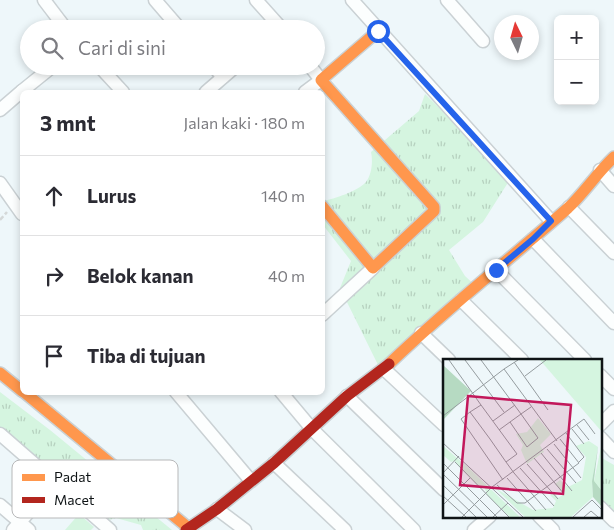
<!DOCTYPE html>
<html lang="id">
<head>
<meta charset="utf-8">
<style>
	body { margin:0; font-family:Commissioner,sans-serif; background:#f2f2f3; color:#2b2b33 }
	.controls { position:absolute; right:15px; top:15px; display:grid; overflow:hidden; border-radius:8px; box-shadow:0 2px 8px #0003 }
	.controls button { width:45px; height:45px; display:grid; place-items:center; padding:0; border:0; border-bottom:1px solid #e1e1e2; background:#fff; color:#2b2b33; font:25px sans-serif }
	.compass { position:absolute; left:494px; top:15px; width:45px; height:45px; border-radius:50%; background:#fff; box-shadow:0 2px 8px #0003; rotate:355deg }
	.stop { position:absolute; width:15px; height:15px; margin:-11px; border:4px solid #2563eb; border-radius:50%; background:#fff }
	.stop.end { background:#2563eb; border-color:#fff; box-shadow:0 1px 5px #0008 }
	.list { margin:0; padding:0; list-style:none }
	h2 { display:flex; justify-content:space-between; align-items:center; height:65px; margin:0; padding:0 20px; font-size:21px }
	h2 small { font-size:16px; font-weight:400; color:#7c7c81 }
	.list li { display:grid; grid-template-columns:32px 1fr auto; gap:15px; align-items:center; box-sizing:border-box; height:80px; padding:0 20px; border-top:1px solid #e1e1e2 }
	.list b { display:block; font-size:19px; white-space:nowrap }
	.list em { font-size:16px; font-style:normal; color:#7c7c81 }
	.icon { flex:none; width:28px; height:28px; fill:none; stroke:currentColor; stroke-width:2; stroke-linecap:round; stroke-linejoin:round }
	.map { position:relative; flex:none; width:614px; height:530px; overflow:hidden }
	.search { position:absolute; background:#fff; box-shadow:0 2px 8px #0003; left:20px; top:20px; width:305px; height:55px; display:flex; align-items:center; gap:12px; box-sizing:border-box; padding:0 18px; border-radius:28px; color:#7c7c81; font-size:19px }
	.panel { position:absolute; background:#fff; box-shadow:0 2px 8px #0003; left:20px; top:90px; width:305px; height:305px; border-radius:8px }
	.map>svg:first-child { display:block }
</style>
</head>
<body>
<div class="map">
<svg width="614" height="530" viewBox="0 0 614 530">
	<defs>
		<pattern id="grass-tufts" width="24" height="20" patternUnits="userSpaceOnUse" patternTransform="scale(1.25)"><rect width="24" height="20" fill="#d5f5e0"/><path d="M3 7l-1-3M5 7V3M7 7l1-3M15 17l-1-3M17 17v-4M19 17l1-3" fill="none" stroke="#b6d1bf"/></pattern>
	</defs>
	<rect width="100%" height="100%" fill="#eef7fa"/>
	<g fill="url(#grass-tufts)">
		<path d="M425,94L479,147L509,181L483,222L449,250L465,276L479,289L382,373L340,288L351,261L323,225V201C334,199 358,191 366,182C372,174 373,161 371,152L419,111Z"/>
		<path d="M0,392L50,430L172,530H143L141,525L116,518L101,522L0,429Z"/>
		<path d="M600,457L614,465V520L600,505Z"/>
	</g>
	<path fill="#d5f5e0" d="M79,514L94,527L91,530H65Z"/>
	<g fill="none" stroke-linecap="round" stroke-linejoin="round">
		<defs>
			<g id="street">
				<path d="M44,0L66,29"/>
				<path d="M155,0L180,29"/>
				<path d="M256,0L282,29"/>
				<path d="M352,0L551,221"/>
				<path d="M447,0L483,41"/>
				<path d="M99,66L123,92"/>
				<path d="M213,66L223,77"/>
				<path d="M24,92L22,91L53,66"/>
				<path d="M206,92L236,66"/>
				<path d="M305,92L321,80L310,66"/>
				<path d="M0,110L22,91"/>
				<path d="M600,170L614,186"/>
				<path d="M0,183L22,214"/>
				<path d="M569,207L614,253"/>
				<path d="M533,239L614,323"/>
				<path d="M496,270L585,360"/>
				<path d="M461,300L522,360"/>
				<path d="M322,315L373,268"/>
				<path d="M421,333L449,360"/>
				<path d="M384,369L444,425"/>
				<path d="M600,375L614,389"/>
				<path d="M176,392L251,481"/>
				<path d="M281,392L312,429L414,530"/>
				<path d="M347,396L444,490"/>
				<path d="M600,425L614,411"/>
				<path d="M0,434L110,530"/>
				<path d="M600,437L614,452"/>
				<path d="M274,463L345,530"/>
				<path d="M0,505L29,530"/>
				<path d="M600,507L614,521"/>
				<path d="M217,509L245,530"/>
				<path d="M539,516L553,530"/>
				<path d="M13,530L55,482"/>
				<path d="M474,530L490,516"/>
			</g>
			<g id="slow">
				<path d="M322,206L373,268L434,211V207L321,80L378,31"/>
				<path d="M389,364C446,309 509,260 568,208C584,193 597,173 614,157"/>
				<path d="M0,373L22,391"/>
				<path d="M24,392L191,530"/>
			</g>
			<path id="jam" d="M186,530L217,509L274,463L347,396L389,364"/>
		</defs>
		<use href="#street" stroke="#cad1d4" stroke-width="15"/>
		<use href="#slow" stroke="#cad1d4" stroke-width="14"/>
		<use href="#jam" stroke="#cad1d4" stroke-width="14"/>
		<path stroke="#d4d8d8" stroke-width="2.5" stroke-dasharray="5 2.5" stroke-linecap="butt" d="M0,220L7,212"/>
		<use href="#street" stroke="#fcfefe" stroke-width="12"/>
		<use href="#slow" stroke="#ff974d" stroke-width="11"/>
		<use href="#jam" stroke="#b3261e" stroke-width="11"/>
	</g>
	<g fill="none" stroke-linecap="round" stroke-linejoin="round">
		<path stroke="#2563eb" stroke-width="6" d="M378,31L551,221L533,239L496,270"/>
	</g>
	<g transform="translate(443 359)">
		<rect width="159" height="159" fill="#eef7fa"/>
		<path d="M95,59L108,75L97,86L101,93L84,105L78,91L80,86L73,75L84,73ZM146,82L155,88L149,122L150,138L128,158H82L52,129L90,151L110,149L113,142L107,136L111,133L115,139L121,135L112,125L117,121L125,128L139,121L143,98L133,87ZM0,87L27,110L77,158H67L44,136L41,127L34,126L11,102L8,103L0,96Z" fill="#d5f5e0"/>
		<path d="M0,6L28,32L0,61ZM155,88L151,121L159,132V148L150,138L149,122Z" fill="#b6dac2"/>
		<path d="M97,1H159V73ZM159,83V132L151,122Z" fill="#d5f5e0"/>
		<path fill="none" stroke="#959c9f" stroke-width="1" d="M6,1L38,46M22,1L61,53M38,1L78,55L56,71M71,3L105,51M61,10L75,1M82,17L103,1M27,53L18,60L60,121M0,57L61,10L114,82M50,62L72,46M67,63L84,88L95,79L78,55L88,48M134,66L146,81M129,70L141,85M123,74L141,98L136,103M0,84L80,158M111,85L138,119M104,90L133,124M98,94L129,132M91,99L121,135M12,103L66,158M63,103L74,95L38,46L27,53L47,80L63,103L71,114L103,151M0,104L54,158M84,105L115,140M77,109L111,147M0,114L16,97M0,115L44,158M64,119L93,152M0,126L33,158M54,126L74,144H82L136,104L117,80M0,137L23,158M0,146L27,119M19,158L49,128L141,60L152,75M50,158L65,144M130,158L149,141L159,151M141,158L148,152L155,158"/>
		<path fill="#c2185b" fill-opacity="0.15" stroke="#c2185b" stroke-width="2.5" d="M25,37L128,46L120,135L17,126Z"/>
		<rect width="159" height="159" fill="none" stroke="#0f1416" stroke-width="2.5"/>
	</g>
	<rect x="12" y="460" width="166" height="58" rx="8" fill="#fff" stroke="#b7b8b9" stroke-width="1"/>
	<rect x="22" y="474" width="23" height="7" fill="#ff974d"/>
	<rect x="22" y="497" width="23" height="6" fill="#b3261e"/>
	<g font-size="14" fill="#0f1416">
		<text x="54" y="482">Padat</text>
		<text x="54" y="505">Macet</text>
	</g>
</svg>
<div class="controls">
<button>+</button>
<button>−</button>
</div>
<svg class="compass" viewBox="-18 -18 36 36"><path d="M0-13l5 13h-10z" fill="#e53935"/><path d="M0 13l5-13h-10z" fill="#7c7c81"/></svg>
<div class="stop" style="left:378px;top:31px"></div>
<div class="stop end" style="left:496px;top:270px"></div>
<div class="search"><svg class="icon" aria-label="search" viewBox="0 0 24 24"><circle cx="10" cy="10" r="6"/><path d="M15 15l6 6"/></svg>Cari di sini</div>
<section class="panel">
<h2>3 mnt<small>Jalan kaki · 180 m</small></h2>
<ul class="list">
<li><svg class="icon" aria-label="ahead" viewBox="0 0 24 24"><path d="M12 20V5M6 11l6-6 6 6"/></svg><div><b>Lurus</b></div><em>140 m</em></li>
<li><svg class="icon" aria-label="right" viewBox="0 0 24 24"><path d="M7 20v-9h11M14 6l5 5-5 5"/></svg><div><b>Belok kanan</b></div><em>40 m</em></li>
<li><svg class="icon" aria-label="arrive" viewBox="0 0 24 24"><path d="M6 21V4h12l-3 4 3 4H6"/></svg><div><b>Tiba di tujuan</b></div></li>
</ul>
</section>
</div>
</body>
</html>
